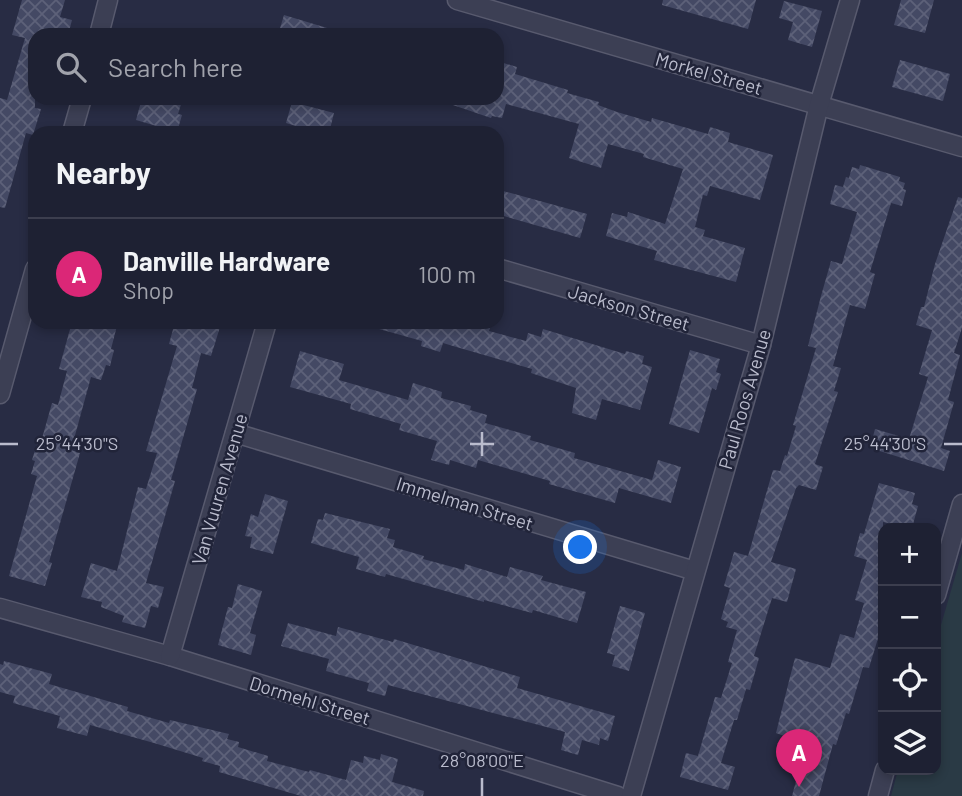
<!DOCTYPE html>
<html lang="en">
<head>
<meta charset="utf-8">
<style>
	body { margin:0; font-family:Barlow,sans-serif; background:#26293b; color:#f1f3f6 }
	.controls { position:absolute; right:21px; bottom:21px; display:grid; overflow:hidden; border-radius:14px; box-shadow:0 4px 10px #0003 }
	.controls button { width:63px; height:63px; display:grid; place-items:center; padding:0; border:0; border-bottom:2px solid #3c3e4e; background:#1e2133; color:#f1f3f6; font:35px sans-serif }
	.you { position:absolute; left:581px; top:548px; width:24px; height:24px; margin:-18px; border:5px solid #fff; border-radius:50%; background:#1a73e8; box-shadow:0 0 0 10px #1a73e833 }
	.badge { display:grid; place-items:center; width:46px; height:46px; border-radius:50%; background:#db2777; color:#fff; font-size:23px; font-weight:700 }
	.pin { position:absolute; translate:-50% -58px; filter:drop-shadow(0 2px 4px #0008) }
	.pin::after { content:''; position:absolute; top:37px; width:24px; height:21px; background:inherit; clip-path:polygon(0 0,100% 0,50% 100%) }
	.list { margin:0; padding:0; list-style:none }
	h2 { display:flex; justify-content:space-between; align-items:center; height:91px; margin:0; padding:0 28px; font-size:30px }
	h2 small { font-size:23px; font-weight:400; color:#a1a3ac }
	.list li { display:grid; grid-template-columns:46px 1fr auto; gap:21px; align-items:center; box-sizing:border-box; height:112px; padding:0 28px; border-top:2px solid #3c3e4e }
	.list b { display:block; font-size:26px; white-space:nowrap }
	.list p { margin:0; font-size:23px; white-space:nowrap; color:#a1a3ac }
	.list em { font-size:23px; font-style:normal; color:#a1a3ac }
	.icon { flex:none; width:38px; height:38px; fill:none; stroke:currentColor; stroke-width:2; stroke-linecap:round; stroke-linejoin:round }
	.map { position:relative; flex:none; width:962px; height:796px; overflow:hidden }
	.search { position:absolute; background:#1e2133; box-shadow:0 4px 10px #0003; left:28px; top:28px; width:476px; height:77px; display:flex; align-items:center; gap:18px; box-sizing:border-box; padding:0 24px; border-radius:21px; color:#a1a3ac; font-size:26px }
	.panel { position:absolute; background:#1e2133; box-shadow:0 4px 10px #0003; left:28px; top:126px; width:476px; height:203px; border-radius:21px }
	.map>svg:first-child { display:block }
</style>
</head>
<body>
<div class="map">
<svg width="962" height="796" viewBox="0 0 962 796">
	<defs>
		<pattern id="building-cross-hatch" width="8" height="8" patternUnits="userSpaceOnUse" patternTransform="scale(1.75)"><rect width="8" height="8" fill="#444964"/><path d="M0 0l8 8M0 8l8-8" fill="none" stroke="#5d6179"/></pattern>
	</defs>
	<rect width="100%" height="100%" fill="#282c44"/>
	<path fill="#2a3a45" d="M962,553V796H891L898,770H936V642Z"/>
	<g fill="url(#building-cross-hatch)">
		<path d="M22,0H65L60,17L72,20L68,35H35V108L41,109L33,135L26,133L5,208L0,207V98L7,100L25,38L12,35Z"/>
		<path d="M663,0H756L748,29L662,5Z"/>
		<path d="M901,0H934L925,33L894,25Z"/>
		<path d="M784,1L822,11L812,47L788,40L793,22L779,18Z"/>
		<path d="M284,15L337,31V35H278Z"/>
		<path d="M900,60L950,74L943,101L892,87Z"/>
		<path d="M497,61L517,67L515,74L568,90L567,93L599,102L598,105L617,112L651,122L652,118L708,134L710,127L730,133L728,142L773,155L760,200L710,186L707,196L703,195L695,227L705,230L703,236L745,248L736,282L654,260L657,251L606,236L612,213L627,217L628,212L665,224L683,169L643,157L644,154L608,144L601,168L569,158L579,124L506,104L502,118L492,116L491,118L447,103L448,98H497Z"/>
		<path d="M142,98L156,102L157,98H183L178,114L182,115L177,132L136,120Z"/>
		<path d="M292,102L334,113L329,133H305L306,129L286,123Z"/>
		<path d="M860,165L900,177L899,181L905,183L903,189L906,190L902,206L891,203L870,272L875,274L865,309L850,305L833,366L841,368L834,391L838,392L815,464L823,467L816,490L799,485L796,488L771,562L796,569L787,602L772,598L754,656L759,658L750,690L746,689L737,720H734L721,763L735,767L728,790L680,777L686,753L698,756L715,697L721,698L732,663L728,662L737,630L726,627L728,622L721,619L730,588L724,586L734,552L748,556L773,470L780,471L785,455L787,456L796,426L793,425L816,348L808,346L821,296L831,261L842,264L857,212L830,204L835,185L843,187L846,177L849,178L852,167L859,169Z"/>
		<path d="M503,191L587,214L580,238L497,214Z"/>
		<path d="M958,197L962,198V328L954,353L960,355L948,400L954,402L941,448L950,451L944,471L870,448L875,429L909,439L928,377L919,374L932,330L916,325L921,307H924L935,264Z"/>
		<path d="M72,322H118L111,349L114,350L110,366L106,365L101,380L91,377L71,450L80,453L49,562L52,563L45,586L9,576L37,476L31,474L35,461L32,460L38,441L41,442L52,403L58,405L67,371L59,369Z"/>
		<path d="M175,322H202L220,327L211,356L201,353L192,388L197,389L171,480L175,481L146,583L164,587L158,608L151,606L145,628L122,622L124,616L101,607L102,602L81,597L91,563L117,571L138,487L146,489L157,453L146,451L177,346L169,344Z"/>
		<path d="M373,322H470L490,328L489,331L526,341L528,333L541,337L543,329L625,354L626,351L644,356L642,364L652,367L640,410L602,399L596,420L572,413L576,388L531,373L532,369L453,346L443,343L440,352L421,346L422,341L372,327Z"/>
		<path d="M690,350L720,359L716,372L721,374L716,390L712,388L699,433L669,424Z"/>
		<path d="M300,351L344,364L339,380L408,400L413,383L442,392L441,398L471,406L470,410L487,415L485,423L531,436L530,440L575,453L574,458L652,480L658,460L681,467L671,503L619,488L615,503L549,484L550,481L478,460L476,468L450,460L449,465L431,460L437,441L399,430L401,424L350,409L351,404L290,387Z"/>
		<path d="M879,483L915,493L912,504L918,506L912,528L883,522V622L869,668L863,667L849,714L846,713L836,745L833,744L819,796H792L806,744L776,733L790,677L795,658L830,668L840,634L854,638L864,603L855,600L867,560L854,556L860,533L864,534Z"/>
		<path d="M265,494L288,501L273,554L250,548L252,537L245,536L251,514L258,517Z"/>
		<path d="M325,513L390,529L387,538L395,540L393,547L424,556L423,559L464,570L465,564L507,577L510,567L543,576L541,580L586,592L577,623L533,610L532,613L484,600V602L386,574L385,577L356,569L359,557L311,543L318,519L323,520Z"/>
		<path d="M238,584L262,591L250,633L256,635L251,655L218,645L228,607L232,608Z"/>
		<path d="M620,606L645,613L629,671L612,666L615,655L607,653Z"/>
		<path d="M288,623L336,636L338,627L393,642L394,639L520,677L517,688L615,716L608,741L600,738L599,745L582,740L578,755L561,750L565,732L388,685L385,696L367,691L369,683L326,671L329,659L281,646Z"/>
		<path d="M4,661L52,674L49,684L128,707L127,711L169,723L170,720L229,734L227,739L239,742L238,747L268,756L267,761L309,772L310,770L346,780L351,760L363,763L364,756L380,760L381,754L398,759L392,782L424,791L423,796H301L219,772L220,766L202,761L203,758L154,743L90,725L87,736L57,728L60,716L13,703L15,696L0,692V664L3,665Z"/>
	</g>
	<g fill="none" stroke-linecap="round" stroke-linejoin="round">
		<defs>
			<g id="minor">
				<path d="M457,0L962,147"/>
				<path d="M99,35L108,0"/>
				<path d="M72,133L82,98"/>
				<path d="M497,268L761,345"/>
				<path d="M0,394L35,269"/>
				<path d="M235,433L695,571"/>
				<path d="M936,595L962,504"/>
				<path d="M0,608L170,656L618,796"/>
				<path d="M170,656L267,322"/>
				<path d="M631,796L761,345L819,105L850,0"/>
				<path d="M878,796L885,770"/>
			</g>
		</defs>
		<use href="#minor" stroke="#585a6e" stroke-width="21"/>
		<use href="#minor" stroke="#3c3f54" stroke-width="18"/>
	</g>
	<path fill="none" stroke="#babccd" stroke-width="2.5" d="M482,432V456M0,444H18M470,444H494M944,444H962M482,778V796"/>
	<g text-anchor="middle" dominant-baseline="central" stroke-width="5" stroke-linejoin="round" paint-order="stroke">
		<g font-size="19" fill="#babccd" stroke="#212439">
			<text transform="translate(709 73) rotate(16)">Morkel Street</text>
			<text transform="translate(629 307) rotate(16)">Jackson Street</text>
			<text transform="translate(744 399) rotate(-74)">Paul Roos Avenue</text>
			<text transform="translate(219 489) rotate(-74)">Van Vuuren Avenue</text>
			<text transform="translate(465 503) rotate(17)">Immelman Street</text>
			<text transform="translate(310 700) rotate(17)">Dormehl Street</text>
		</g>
	</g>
	<g font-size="18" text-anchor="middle" fill="#babccd" stroke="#212439" stroke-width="5" stroke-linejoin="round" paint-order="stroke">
		<text x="77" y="450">25°44'30"S</text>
		<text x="885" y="450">25°44'30"S</text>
		<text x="482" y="767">28°08'00"E</text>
	</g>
</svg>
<div class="controls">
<button>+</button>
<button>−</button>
<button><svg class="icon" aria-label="locate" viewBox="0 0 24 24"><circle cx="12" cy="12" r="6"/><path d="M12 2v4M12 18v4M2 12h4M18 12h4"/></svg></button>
<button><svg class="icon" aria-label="layers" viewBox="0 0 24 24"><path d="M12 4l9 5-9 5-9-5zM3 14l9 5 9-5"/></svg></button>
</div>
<div class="you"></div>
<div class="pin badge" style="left:799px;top:787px">A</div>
<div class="search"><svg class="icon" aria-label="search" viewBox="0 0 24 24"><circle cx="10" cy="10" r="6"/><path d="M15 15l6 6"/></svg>Search here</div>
<section class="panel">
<h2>Nearby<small></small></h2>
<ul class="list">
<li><span class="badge">A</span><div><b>Danville Hardware</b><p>Shop</p></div><em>100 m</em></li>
</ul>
</section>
</div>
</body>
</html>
